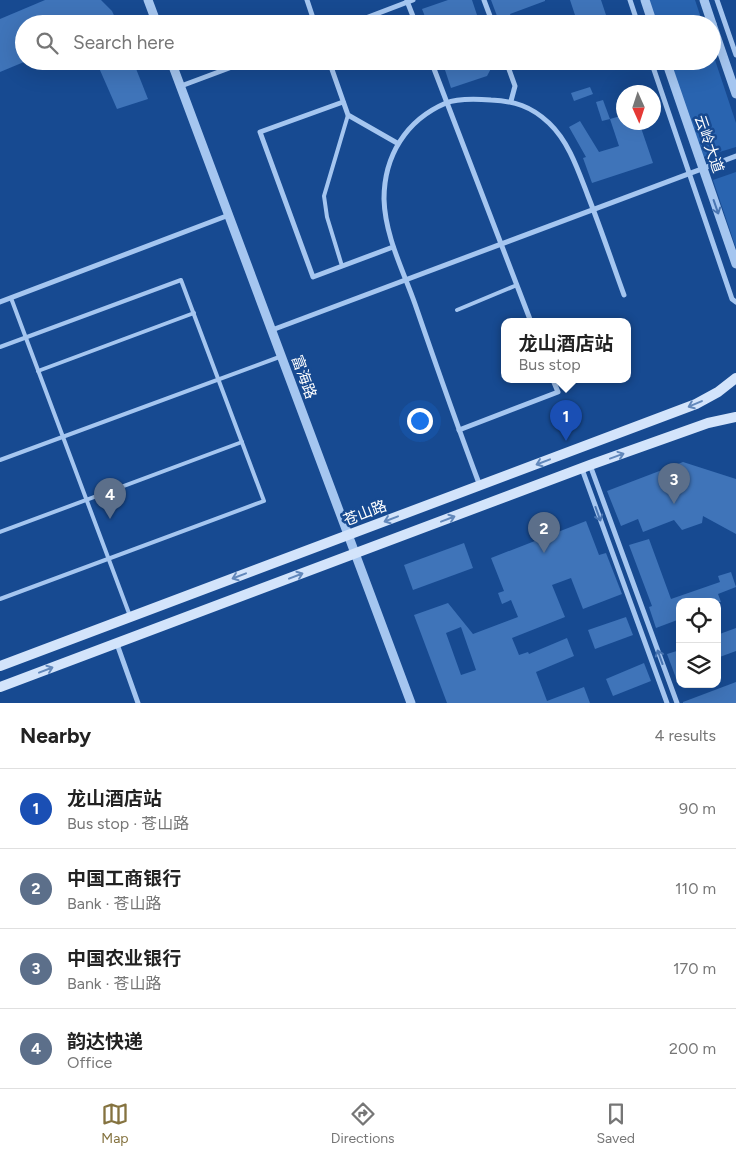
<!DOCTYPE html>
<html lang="en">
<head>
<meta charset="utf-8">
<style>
	body { margin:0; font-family:Figtree,"Noto Sans SC",sans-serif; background:#f6f6f6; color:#222 }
	.controls { position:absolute; right:15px; bottom:15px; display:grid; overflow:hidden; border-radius:10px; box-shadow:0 5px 20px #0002 }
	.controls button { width:45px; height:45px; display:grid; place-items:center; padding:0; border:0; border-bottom:1px solid #e0e0e0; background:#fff; color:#222; font:25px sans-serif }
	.compass { position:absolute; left:616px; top:85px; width:45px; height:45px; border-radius:50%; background:#fff; box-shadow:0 5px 20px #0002; rotate:177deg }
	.you { position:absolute; left:419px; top:420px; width:18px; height:18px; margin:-12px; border:4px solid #fff; border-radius:50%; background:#1a73e8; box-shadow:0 0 0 8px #1a73e833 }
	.badge { display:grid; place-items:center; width:32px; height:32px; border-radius:50%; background:#857340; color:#fff; font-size:16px; font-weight:700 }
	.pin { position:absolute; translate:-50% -41px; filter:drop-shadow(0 1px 2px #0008) }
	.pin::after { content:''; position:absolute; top:26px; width:18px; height:15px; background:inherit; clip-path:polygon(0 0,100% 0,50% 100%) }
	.popup { position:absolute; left:501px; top:318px; width:130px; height:65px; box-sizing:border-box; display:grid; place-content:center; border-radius:10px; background:#fff; filter:drop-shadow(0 1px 4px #0005); font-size:16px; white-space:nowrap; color:#767676 }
	.popup b { font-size:19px; color:#222 }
	.popup::after { content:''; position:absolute; left:50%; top:100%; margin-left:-10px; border:10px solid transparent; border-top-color:#fff }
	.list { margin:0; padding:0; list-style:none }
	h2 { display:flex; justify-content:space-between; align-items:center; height:65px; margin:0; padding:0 20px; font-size:21px }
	h2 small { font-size:16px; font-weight:400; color:#767676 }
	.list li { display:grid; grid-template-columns:32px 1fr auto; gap:15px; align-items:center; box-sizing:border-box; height:80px; padding:0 20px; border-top:1px solid #e0e0e0 }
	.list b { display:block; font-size:19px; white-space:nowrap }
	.list p { margin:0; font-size:16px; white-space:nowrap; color:#767676 }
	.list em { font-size:16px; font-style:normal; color:#767676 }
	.icon { flex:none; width:28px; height:28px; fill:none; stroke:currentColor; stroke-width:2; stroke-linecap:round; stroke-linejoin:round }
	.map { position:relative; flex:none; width:736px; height:703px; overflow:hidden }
	.search { position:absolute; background:#fff; box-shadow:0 5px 20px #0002; left:15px; right:15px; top:15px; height:55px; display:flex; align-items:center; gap:12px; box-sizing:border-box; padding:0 18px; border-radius:28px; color:#767676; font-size:19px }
	.sheet { height:385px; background:#fff }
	nav { display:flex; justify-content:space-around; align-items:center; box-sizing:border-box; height:70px; border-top:1px solid #e0e0e0; background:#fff; font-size:14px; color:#767676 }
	nav a { display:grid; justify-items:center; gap:2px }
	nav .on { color:#857340 }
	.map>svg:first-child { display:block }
</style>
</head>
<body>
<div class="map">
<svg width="736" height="703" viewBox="0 0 736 703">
	<rect width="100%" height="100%" fill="#174a91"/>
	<g fill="#2964b0">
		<path d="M647,0H695L703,24H655Z"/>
		<path d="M712,51L736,123V147L700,158L667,61H712Z"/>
		<path d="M736,172V248L713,180Z"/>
	</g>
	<g fill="#3f74b9" fill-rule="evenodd">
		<path d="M45,0H101L112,11L118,24H24V62L0,72V19Z"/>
		<path d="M448,0H472L480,24H428L422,9Z"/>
		<path d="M491,0H545V1L510,14L513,24H500Z"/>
		<path d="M570,0H601L609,24H578Z"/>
		<path d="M96,61H133L148,99L117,109Z"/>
		<path d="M442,61H495L487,76L451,88Z"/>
		<path d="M590,87L593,94L574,101L571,93Z"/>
		<path d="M603,100L610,119L602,121L596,102Z"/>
		<path d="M624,115V122H639L653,163L592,183L583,158L586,157L569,127L580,121L599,152L619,146L610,119Z"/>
		<path d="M683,462L736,479V534L703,516L702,523L682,530L674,520L643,532L638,519L621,526L607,491Z"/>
		<path d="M586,521L599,555L606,553L622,594L583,609L571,578L552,585L565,617L512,638L519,655L528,652L529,654L567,638L574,656L536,672L547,701L584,687L590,703H447L414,615L448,603L473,634L518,617L511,600L502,604L498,593L504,591L491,558ZM461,627L476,670L461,675L446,633Z"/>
		<path d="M649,539L671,599L720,582L718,576L731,572L736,587L718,594L721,602H680V619L656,628L649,607L652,606L629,545Z"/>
		<path d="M464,543L473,568L413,590L404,565Z"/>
		<path d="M626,617L633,635L595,649L588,630Z"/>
		<path d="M736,628V651L717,658V635Z"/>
		<path d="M680,650V686H679L667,654Z"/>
		<path d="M644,663L651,681L613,696L606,679Z"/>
		<path d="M736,682V703H683V702Z"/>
	</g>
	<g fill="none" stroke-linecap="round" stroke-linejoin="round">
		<g stroke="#a5c6f0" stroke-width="4">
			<path d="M342,266L327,217L324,196L348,115"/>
			<path d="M11,298L130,616"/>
			<path d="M457,310L517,285"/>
			<path d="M0,347L181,280L264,501L0,599"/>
			<path d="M38,371L194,313"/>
			<path d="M0,460L282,356"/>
			<path d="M0,532L242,442"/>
		</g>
		<g stroke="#a5c6f0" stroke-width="5">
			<path d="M307,0L315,24"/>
			<path d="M484,0L493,24"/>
			<path d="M630,0L638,24"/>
			<path d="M717,0L736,55"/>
			<path d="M407,1L416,24"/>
			<path d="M350,24L413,0"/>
			<path d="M329,61L348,115L397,143"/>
			<path d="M431,61L531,322"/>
			<path d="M506,61L515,86L511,101"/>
			<path d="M651,61L732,299L736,302"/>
			<path d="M181,86L248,61"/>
			<path d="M343,102L260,132L313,277L393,247"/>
			<path d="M0,302L229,215"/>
			<path d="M272,330L736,156"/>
			<path d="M459,430L558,392L553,380"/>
			<path d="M590,465L677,703"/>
			<path d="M582,469L667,703"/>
			<path d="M480,486C457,425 436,365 415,304C403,270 385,236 384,199C384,156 406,120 446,103C458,98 477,99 491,100C514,101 531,106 549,123C569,142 578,170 588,196C601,229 612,262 624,295"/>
			<path d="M117,644L138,703"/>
		</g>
		<g stroke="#a5c6f0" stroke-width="9">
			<path d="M148,0L157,24"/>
			<path d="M645,0L653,24"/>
			<path d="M704,0L712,24"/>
			<path d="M712,24L736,94"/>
			<path d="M171,61L411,703"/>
			<path d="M666,61L736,264"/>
		</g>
		<g stroke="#d3e4fb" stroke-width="10">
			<path d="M0,666L696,404L718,392L736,378"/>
			<path d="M0,687L590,465L708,423L736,417"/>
		</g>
	</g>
	<defs><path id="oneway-shaft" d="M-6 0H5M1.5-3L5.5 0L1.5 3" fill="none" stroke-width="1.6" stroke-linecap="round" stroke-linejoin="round" transform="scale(1.25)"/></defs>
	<g stroke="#4975b2">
		<use href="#oneway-shaft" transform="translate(716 207) rotate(71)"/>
		<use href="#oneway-shaft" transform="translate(598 514) rotate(70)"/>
		<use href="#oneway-shaft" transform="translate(660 657) rotate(-110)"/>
	</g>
	<g stroke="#6288bb">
		<use href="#oneway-shaft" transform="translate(695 404) rotate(157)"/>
		<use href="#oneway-shaft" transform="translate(617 456) rotate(-20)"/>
		<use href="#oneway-shaft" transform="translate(543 462) rotate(159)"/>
		<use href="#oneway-shaft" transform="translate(391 519) rotate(159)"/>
		<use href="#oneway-shaft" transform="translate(448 519) rotate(-21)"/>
		<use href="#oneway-shaft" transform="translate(239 576) rotate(159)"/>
		<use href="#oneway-shaft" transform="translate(296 576) rotate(-21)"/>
		<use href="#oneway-shaft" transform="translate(46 670) rotate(-21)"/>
	</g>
	<g text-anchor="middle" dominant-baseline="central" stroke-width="5" stroke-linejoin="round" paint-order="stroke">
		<g font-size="15" fill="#fff" stroke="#174a91">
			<text transform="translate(709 144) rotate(71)">云岭大道</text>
			<text transform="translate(304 377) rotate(70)">富海路</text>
			<text transform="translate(365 513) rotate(-21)">苍山路</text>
		</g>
	</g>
</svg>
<div class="controls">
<button><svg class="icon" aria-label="locate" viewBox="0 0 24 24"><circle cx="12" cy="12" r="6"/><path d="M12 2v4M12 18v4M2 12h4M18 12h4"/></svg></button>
<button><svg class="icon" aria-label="layers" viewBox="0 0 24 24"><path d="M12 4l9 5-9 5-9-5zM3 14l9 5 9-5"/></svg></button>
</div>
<svg class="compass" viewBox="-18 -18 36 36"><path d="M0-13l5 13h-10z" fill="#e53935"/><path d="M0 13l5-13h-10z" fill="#767676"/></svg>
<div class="you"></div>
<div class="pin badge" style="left:566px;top:441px;background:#1a4fb4">1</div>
<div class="popup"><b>龙山酒店站</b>Bus stop</div>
<div class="pin badge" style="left:544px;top:553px;background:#5c6f8a">2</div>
<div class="pin badge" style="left:674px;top:504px;background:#5c6f8a">3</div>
<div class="pin badge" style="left:110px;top:519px;background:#5c6f8a">4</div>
<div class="search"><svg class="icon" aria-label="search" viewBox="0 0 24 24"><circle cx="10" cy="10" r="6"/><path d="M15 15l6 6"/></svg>Search here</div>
</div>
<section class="sheet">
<h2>Nearby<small>4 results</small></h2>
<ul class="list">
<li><span class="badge" style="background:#1a4fb4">1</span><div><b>龙山酒店站</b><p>Bus stop · 苍山路</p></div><em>90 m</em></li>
<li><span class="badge" style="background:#5c6f8a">2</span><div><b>中国工商银行</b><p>Bank · 苍山路</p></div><em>110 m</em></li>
<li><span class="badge" style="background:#5c6f8a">3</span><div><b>中国农业银行</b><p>Bank · 苍山路</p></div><em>170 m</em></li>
<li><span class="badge" style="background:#5c6f8a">4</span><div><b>韵达快递</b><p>Office</p></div><em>200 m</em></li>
</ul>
</section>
<nav>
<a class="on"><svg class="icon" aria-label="map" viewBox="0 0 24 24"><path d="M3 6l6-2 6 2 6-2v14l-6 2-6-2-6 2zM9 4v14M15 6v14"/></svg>Map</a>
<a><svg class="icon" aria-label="directions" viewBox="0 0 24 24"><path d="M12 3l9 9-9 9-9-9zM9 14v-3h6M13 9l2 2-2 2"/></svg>Directions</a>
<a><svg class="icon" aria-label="saved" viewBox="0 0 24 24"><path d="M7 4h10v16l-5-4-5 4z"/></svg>Saved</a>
</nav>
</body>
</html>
